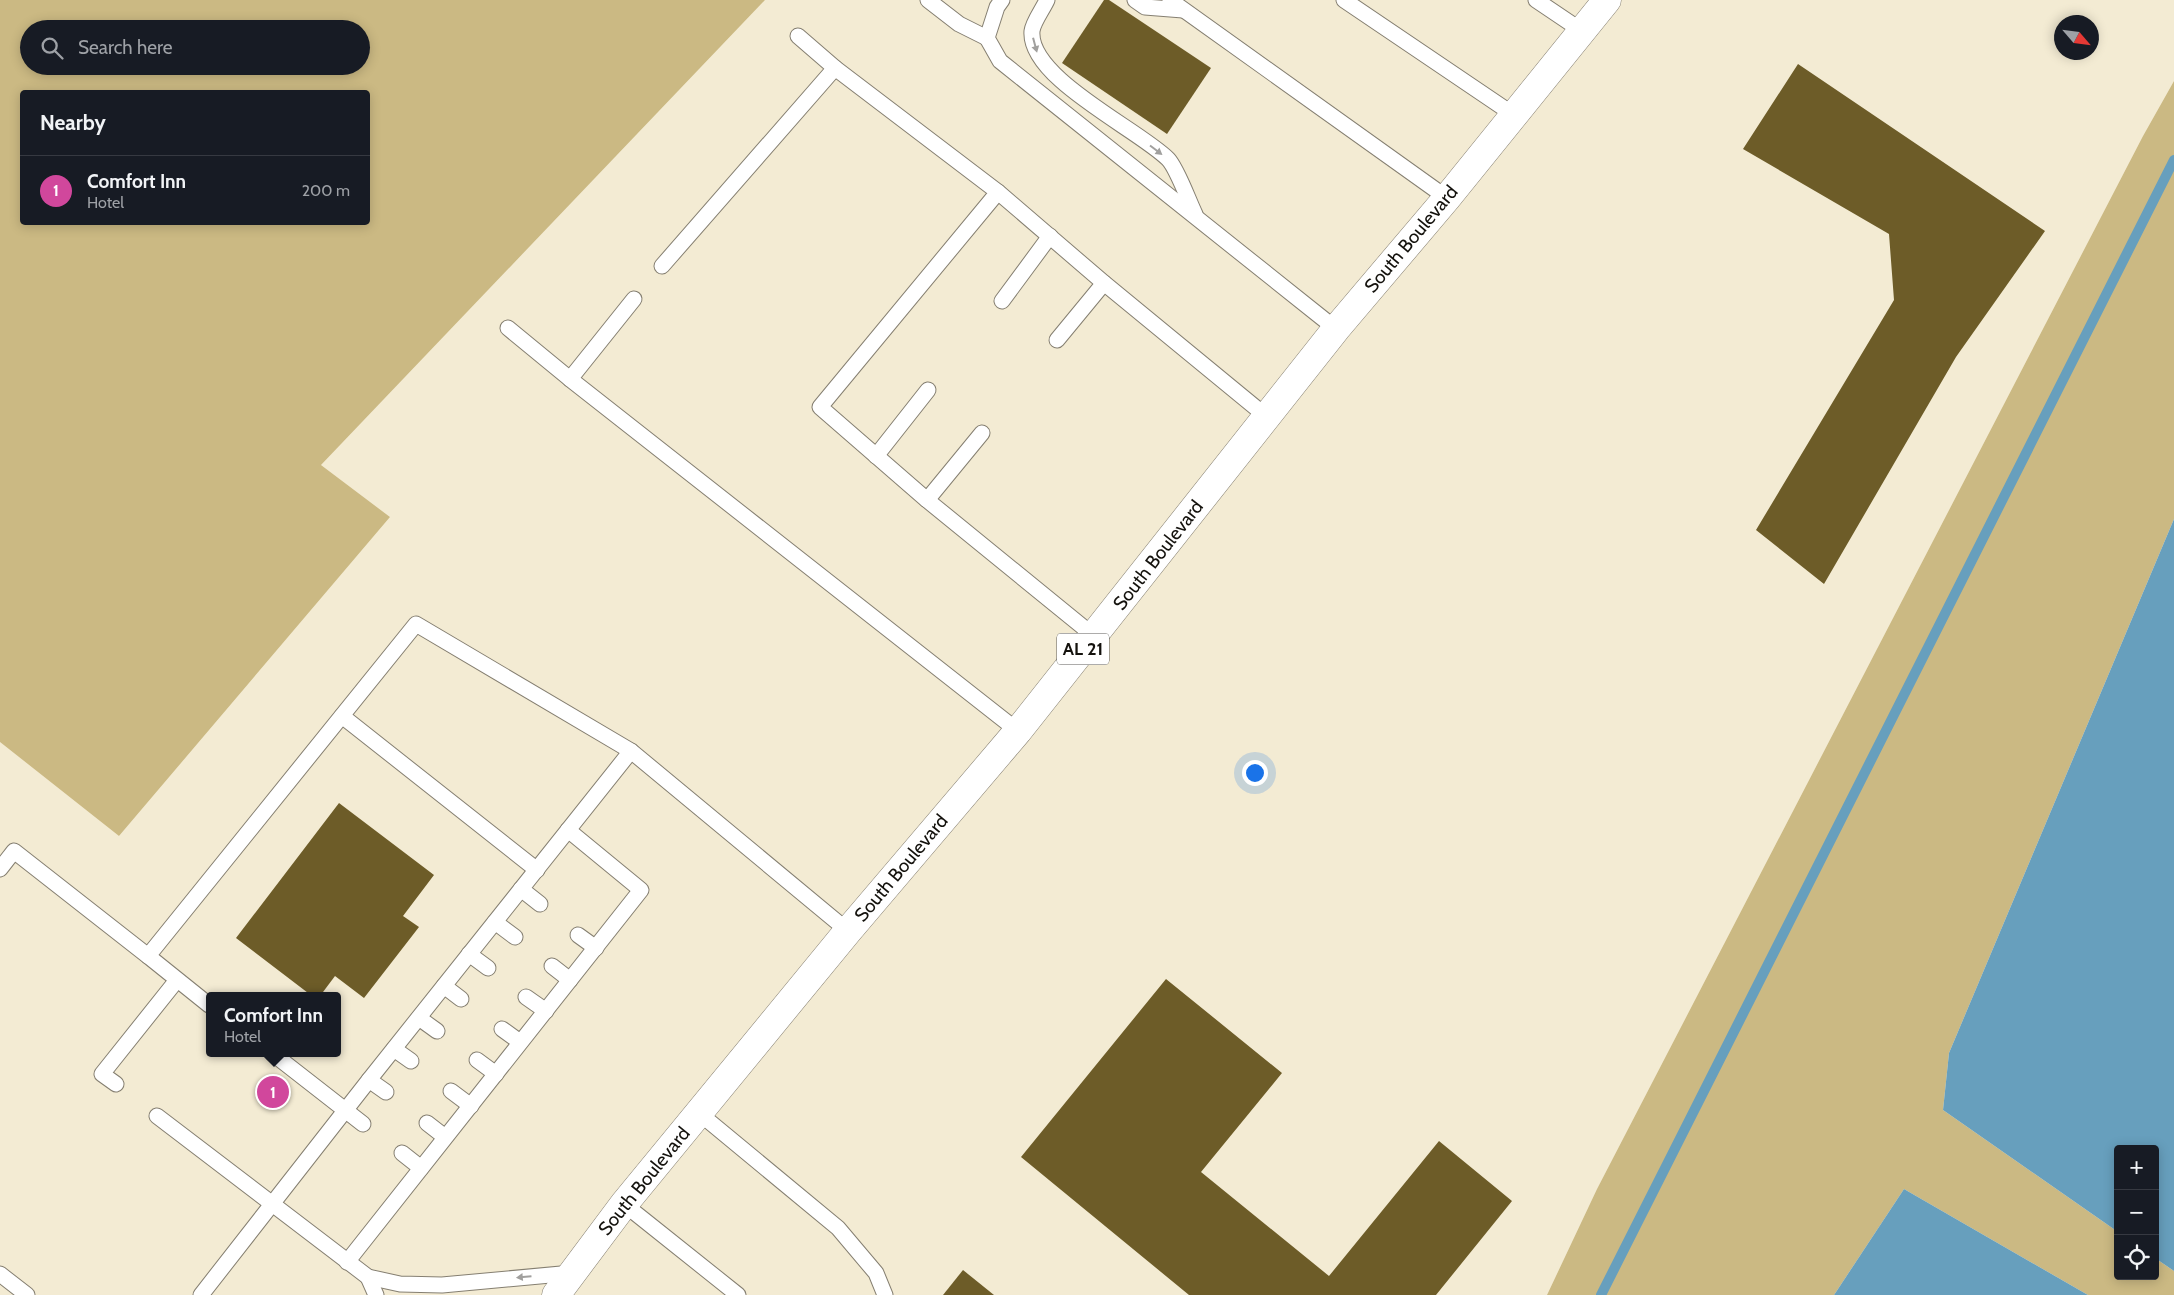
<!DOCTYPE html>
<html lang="en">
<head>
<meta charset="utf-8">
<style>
	body { margin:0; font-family:Cabin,sans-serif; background:#20242c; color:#f1f3f6 }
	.controls { position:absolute; right:15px; bottom:15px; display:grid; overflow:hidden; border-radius:5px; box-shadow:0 2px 12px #0003 }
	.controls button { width:45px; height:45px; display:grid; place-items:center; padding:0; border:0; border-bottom:1px solid #363941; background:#171b24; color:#f1f3f6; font:25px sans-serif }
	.compass { position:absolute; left:2054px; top:15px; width:45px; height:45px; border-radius:50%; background:#171b24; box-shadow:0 2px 12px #0003; rotate:118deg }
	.you { position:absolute; left:1254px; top:772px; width:18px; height:18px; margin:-12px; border:4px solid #fff; border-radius:50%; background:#1a73e8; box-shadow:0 0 0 8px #1a73e833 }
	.badge { display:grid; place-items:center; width:32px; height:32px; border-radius:50%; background:#0a75a0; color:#fff; font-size:16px; font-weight:700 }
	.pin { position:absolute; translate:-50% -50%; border:2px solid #fff; box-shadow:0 1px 5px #0006 }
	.popup { position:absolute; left:206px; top:992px; width:135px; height:65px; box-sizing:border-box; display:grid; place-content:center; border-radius:5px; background:#171b24; filter:drop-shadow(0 1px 4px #0005); font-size:16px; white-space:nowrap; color:#9ea1a6 }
	.popup b { font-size:19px; color:#f1f3f6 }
	.popup::after { content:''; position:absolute; left:50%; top:100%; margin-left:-10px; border:10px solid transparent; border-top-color:#171b24 }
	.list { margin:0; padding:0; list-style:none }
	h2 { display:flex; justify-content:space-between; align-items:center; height:65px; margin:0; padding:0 20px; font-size:21px }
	h2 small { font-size:16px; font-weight:400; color:#9ea1a6 }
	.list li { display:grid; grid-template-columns:32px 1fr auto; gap:15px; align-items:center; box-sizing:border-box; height:70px; padding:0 20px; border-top:1px solid #363941 }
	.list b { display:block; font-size:19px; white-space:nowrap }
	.list p { margin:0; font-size:16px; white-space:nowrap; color:#9ea1a6 }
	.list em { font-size:16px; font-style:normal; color:#9ea1a6 }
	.icon { flex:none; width:28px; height:28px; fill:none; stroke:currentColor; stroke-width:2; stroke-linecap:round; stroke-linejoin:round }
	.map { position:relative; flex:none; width:2174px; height:1295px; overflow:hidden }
	.search { position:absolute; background:#171b24; box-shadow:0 2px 12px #0003; left:20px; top:20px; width:350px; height:55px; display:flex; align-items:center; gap:12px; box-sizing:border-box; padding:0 18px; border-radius:28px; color:#9ea1a6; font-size:19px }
	.panel { position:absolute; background:#171b24; box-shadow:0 2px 12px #0003; left:20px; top:90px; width:350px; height:135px; border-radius:5px }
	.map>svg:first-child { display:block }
</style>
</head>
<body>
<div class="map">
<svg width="2174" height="1295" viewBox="0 0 2174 1295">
	<rect width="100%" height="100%" fill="#fbf5e4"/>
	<path fill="#f3ebd3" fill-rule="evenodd" d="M765,0H2174V81L2143,136L1597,1189L1547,1295H0V742L119,836L390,517L321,465ZM2062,22H2092V52H2062ZM209,996H337V1053H209Z"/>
	<g fill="#cbb983" fill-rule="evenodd">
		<path d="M0,0H765L321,465L390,517L119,836L0,742ZM29,29H361V66H29ZM22,92H368V222H22Z"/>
		<path d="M2174,81V519L1949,1053L1943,1110L2118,1232V1276H2155V1258L2174,1271V1295H2088L1904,1189L1834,1295H1547L1597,1189L2143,136Z"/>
	</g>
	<g fill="#679fbd">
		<path d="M2174,519V1271L2155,1258V1149H2118V1232L1943,1110L1949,1053Z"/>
		<path d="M1904,1189L2088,1295H1834Z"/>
	</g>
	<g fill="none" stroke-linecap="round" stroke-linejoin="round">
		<path stroke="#679fbd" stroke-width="10" d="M1601,1295L2174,160"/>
	</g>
	<g fill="#6d5c28">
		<path d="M1104,0H1109L1211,68L1167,134L1062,63Z"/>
		<path d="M1798,64L2045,231L1956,357L1824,584L1756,530L1894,300L1889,234L1743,149Z"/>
		<path d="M339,803L434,875L403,916L419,927L364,998L335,976L320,996H312L236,938Z"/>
		<path d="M1166,979L1282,1073L1201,1172L1329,1276L1439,1141L1512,1201L1436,1295H1189L1021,1157Z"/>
		<path d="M963,1270L994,1295H943Z"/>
	</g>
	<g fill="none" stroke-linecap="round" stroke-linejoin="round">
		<defs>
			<g id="lane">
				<path d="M928,0L959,24L987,38"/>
				<path d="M1002,0L997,7L987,38L1000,61L1336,329"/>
				<path d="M1047,0C1043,9 1033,22 1032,31C1028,78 1138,129 1168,159C1177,168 1189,202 1195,214"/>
				<path d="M1135,0L1145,7L1183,10"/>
				<path d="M1170,0L1447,198"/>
				<path d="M1344,0L1514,115"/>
				<path d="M1536,0L1582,31"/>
				<path d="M798,36L835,68L998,192L820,407L927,500L1094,636"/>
				<path d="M998,192L1104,283L1267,417"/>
				<path d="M662,266L835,68"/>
				<path d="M1002,301L1050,236"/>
				<path d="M508,328L570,379L1018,731"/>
				<path d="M1057,340L1104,283"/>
				<path d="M570,379L634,299"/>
				<path d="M876,456L928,390"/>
				<path d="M927,500L982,433"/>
				<path d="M342,716L537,870"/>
				<path d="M0,869L14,851L148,956"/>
				<path d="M521,889L540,904"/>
				<path d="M495,922L515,937"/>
				<path d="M578,935L596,948"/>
				<path d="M469,954L488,968"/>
				<path d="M552,966L570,980"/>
				<path d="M444,986L461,999"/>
				<path d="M526,997L546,1011"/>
				<path d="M209,1005L148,956L416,624L631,751L848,931"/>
				<path d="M419,1018L437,1031"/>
				<path d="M502,1029L520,1042"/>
				<path d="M394,1049L411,1061"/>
				<path d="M272,1053L363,1124"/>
				<path d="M477,1060L496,1074"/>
				<path d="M369,1080L386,1092"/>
				<path d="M116,1084L102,1074L177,980"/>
				<path d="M451,1091L471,1106"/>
				<path d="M699,1113L838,1228L876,1273L885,1295"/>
				<path d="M157,1116L368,1277L400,1284L442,1285L572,1273"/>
				<path d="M427,1123L445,1137"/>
				<path d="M402,1153L421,1168"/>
				<path d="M624,1204L738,1295"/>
				<path d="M347,1262L641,890L568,830"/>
				<path d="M0,1274L27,1295"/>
				<path d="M368,1277L376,1295"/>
				<path d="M201,1295L369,1080L631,751"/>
			</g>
			<path id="primary" d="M556,1295L624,1204L848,931L1018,731L1336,329L1447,198L1607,0"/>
		</defs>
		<use href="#lane" stroke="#857f71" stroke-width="17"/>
		<use href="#primary" stroke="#857f71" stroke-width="29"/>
		<use href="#lane" stroke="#fff" stroke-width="15"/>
		<use href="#primary" stroke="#fff" stroke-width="28"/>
	</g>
	<defs><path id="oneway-solid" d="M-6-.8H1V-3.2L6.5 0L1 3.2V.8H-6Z" transform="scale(1.25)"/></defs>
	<g fill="#a1a09e">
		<use href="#oneway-solid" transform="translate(1035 45) rotate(75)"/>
		<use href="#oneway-solid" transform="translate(1156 150) rotate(37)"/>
		<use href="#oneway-solid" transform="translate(524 1277) rotate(175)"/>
	</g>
	<g text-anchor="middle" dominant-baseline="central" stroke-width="5" stroke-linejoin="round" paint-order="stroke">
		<rect fill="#fff" stroke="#5a5956" stroke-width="1" x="1057" y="633.5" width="52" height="31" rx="4"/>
		<g font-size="18" font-weight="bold" fill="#14120d">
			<text x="1083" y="649">AL 21</text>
		</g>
		<g font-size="19" fill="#14120d" stroke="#fff">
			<text transform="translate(1411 239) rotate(-50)">South Boulevard</text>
			<text transform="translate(1158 555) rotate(-52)">South Boulevard</text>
			<text transform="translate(901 868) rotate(-50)">South Boulevard</text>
			<text transform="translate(644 1181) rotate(-51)">South Boulevard</text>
		</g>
	</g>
</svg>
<div class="controls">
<button>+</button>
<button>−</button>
<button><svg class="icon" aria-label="locate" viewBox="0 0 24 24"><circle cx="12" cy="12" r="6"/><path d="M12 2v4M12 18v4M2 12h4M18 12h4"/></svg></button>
</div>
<svg class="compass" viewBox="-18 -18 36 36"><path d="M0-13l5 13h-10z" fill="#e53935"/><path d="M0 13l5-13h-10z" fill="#9ea1a6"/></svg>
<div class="you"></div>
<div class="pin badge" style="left:273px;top:1092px;background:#d1479c">1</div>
<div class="popup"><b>Comfort Inn</b>Hotel</div>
<div class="search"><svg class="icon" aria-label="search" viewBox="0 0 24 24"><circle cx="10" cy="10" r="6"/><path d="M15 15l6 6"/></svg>Search here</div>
<section class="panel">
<h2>Nearby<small></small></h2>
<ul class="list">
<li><span class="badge" style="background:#d1479c">1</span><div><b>Comfort Inn</b><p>Hotel</p></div><em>200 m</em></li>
</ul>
</section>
</div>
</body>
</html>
